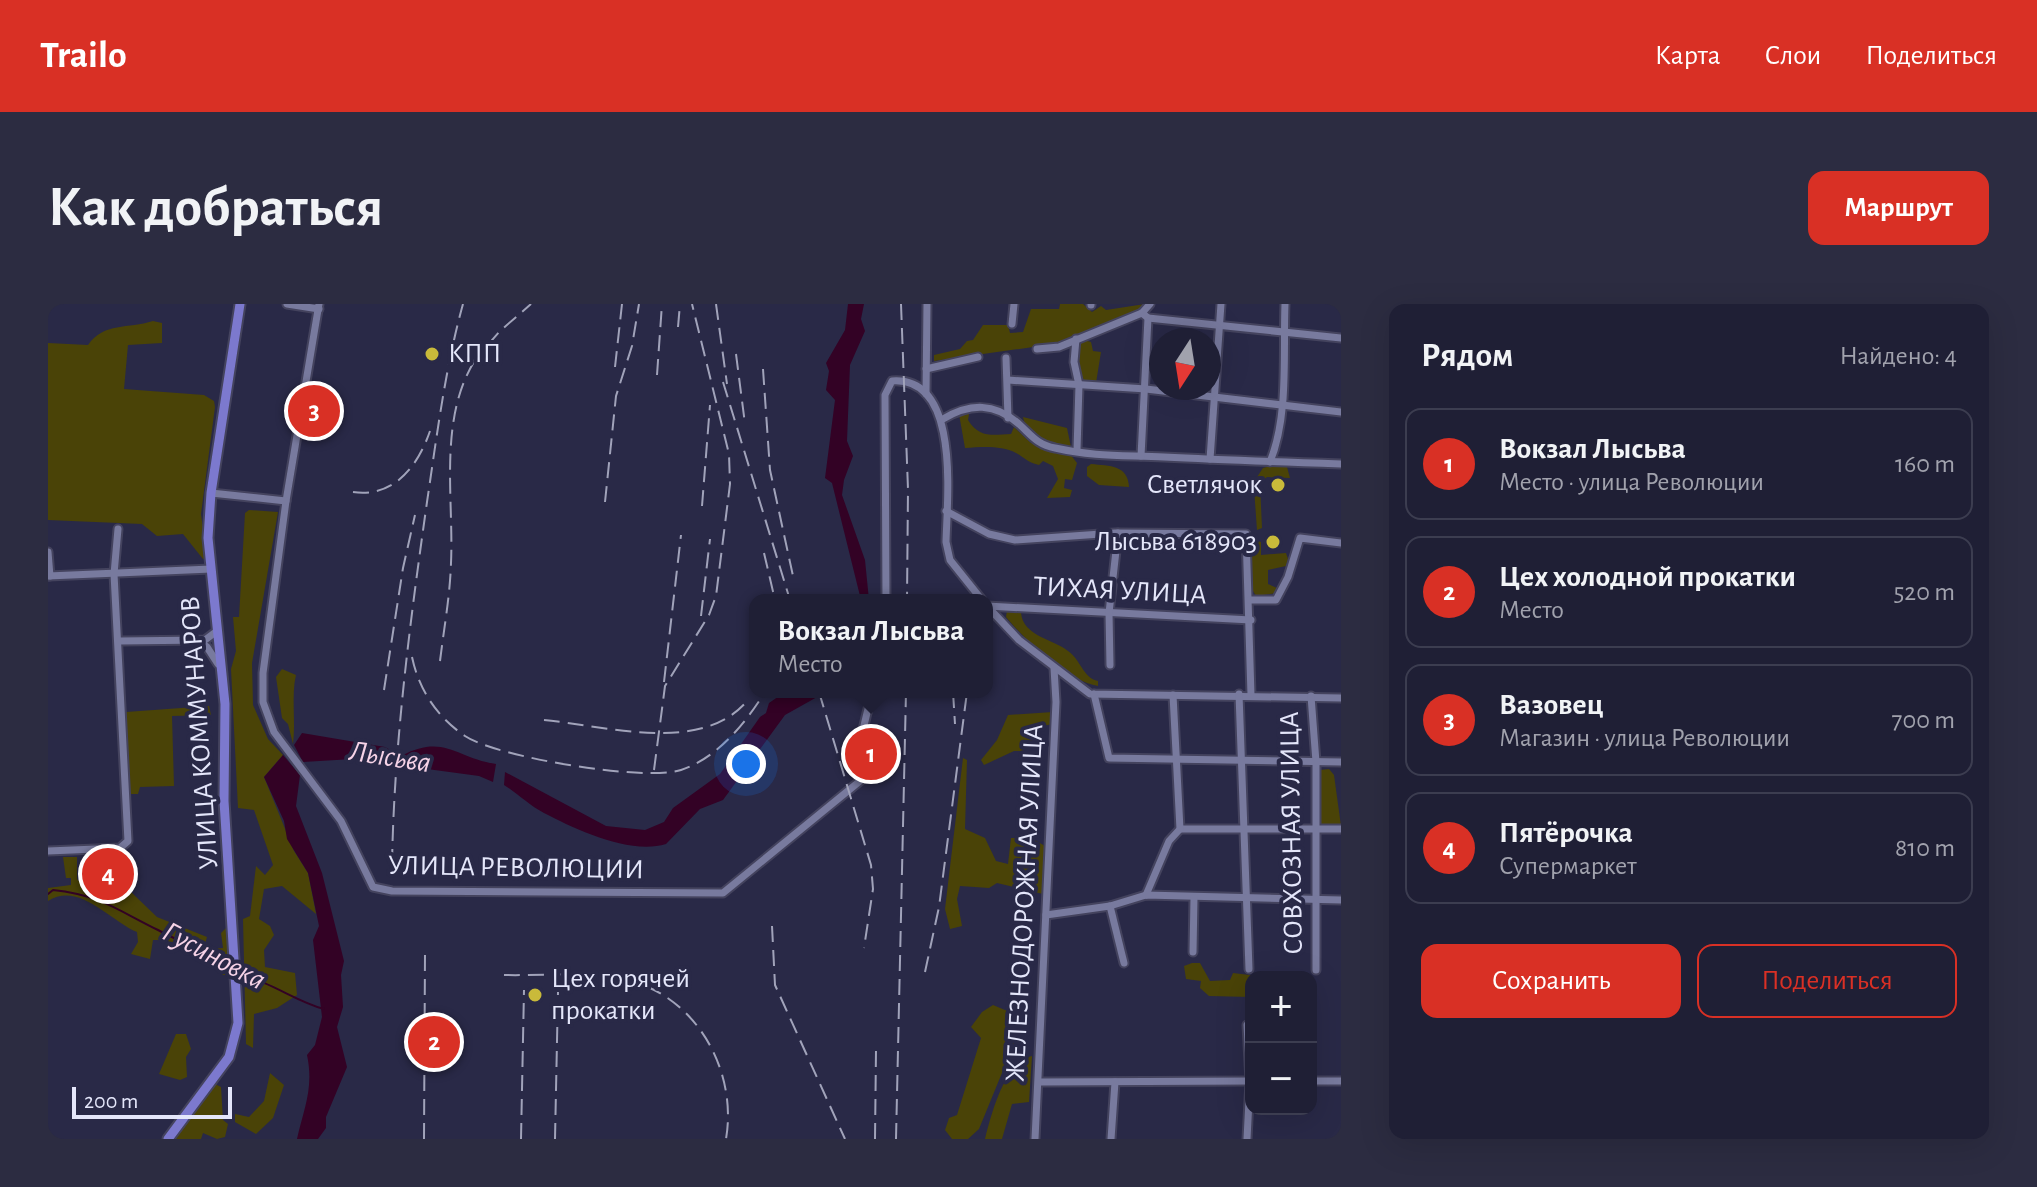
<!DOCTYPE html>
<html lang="ru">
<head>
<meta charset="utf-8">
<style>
	body { margin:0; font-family:"Alegreya Sans",sans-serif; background:#2c2c41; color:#f1f3f6 }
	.controls { position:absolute; right:24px; bottom:24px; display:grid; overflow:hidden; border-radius:16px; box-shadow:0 8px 32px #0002 }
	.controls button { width:72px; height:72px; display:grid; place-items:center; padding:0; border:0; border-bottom:2px solid #3c3d50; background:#1f1f35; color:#f1f3f6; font:40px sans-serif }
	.compass { position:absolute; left:1101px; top:24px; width:72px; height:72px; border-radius:50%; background:#1f1f35; box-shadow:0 8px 32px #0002; rotate:192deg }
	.scale { position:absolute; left:24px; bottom:20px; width:160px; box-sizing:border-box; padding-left:8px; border:4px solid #e4e6fa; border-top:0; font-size:22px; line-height:28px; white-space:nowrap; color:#e4e6fa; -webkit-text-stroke:6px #292947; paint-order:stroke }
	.you { position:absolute; left:698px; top:460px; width:28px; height:28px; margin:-20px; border:6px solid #fff; border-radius:50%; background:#1a73e8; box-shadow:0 0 0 12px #1a73e833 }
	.badge { display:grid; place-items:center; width:52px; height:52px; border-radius:50%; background:#d93025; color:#fff; font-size:26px; font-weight:700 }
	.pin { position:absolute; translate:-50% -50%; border:4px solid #fff; box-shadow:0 2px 8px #0006 }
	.popup { position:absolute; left:701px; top:290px; width:244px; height:104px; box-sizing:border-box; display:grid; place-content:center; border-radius:16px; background:#1f1f35; filter:drop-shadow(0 2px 6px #0005); font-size:26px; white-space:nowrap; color:#a1a2ad }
	.popup b { font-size:30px; color:#f1f3f6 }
	.popup::after { content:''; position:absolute; left:50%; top:100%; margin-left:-16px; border:16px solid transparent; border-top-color:#1f1f35 }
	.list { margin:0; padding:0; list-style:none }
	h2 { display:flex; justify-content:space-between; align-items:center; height:104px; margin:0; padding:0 32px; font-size:34px }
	h2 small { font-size:26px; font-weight:400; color:#a1a2ad }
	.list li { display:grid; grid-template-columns:52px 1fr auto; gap:24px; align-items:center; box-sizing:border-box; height:112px; margin:0 16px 16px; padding:0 16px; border:2px solid #3c3d50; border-radius:16px }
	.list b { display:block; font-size:30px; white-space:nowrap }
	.list p { margin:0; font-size:26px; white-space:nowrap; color:#a1a2ad }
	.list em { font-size:26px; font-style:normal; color:#a1a2ad }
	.actions { display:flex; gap:16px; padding:24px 32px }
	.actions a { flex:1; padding:18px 0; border:2px solid #d93025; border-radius:16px; text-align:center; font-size:28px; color:#d93025 }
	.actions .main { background:#d93025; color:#fff }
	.map { position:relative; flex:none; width:1293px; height:835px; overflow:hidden; border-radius:16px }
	header { display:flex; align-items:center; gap:48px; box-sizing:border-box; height:112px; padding:0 40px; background:#d93025; color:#fff }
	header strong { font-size:38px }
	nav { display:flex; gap:44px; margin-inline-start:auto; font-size:28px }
	.intro { display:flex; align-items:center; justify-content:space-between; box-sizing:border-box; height:192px; padding:0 48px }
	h1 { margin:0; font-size:56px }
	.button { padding:20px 36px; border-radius:16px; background:#d93025; color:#fff; font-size:28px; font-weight:700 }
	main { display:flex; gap:48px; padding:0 48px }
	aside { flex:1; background:#1f1f35; border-radius:16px; box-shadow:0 8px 32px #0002 }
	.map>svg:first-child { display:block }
</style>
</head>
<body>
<header>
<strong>Trailo</strong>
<nav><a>Карта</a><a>Слои</a><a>Поделиться</a></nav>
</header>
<div class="intro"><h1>Как добраться</h1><a class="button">Маршрут</a></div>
<main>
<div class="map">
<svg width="1293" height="835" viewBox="0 0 1293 835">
	<rect width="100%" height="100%" fill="#292947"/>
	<g fill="#4a4307">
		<path d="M1012,0H1035L1044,8L1053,2L1058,6L1097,0L1088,7L1006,40L886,57V51L912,45L919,37L925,36L935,21H960L962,29L975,28L983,5H1011Z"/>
		<path d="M105,17L114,19V39L80,41L76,85L156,91L166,97L167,103L153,210L159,254L155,255L135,230L109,232L94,220L0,216V39L40,41C56,18 80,25 105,17Z"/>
		<path d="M1032,35L1043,38L1045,47L1053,48L1048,79H1037C1030,64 1030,52 1032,35Z"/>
		<path d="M922,105L920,116C931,134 944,131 963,130L966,123L983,139L1022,150L1029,159L1024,176L1017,175L1016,184L1024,186L1022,193L999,194L1010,175L1005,162L995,157L991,161C981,159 977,154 968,149C953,141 933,143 917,144L911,110Z"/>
		<path d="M975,113L1019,124L1023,143C1003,141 979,136 975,113Z"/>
		<path d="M1043,160C1062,162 1080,161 1081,183L1051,181L1039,172V163Z"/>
		<path d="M1222,162L1239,163L1242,174L1219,173L1212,179L1214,224L1209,226L1206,184L1199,178L1207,176L1215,164Z"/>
		<path d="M201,206L230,208L204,359L205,401L220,435L235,451L216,473L246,547L260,569L268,610L234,582L216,585L211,615L222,622L226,631L216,646L217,663L247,669L249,691L229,704L206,710L205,744L198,740L195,615L202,612L208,562L217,571L225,561L206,506L190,504L183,365L188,347L185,313H191L197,209Z"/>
		<path d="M1207,236L1213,238V251L1238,249L1240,255L1238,262L1220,266V280L1229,284V289L1208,292L1205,287L1203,247Z"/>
		<path d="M959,307L973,309C975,332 1005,335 1020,347C1033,356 1035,374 1050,377V382C1019,377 978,337 958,313Z"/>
		<path d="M234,365L248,371C243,391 248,418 245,440L240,420L234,414L228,373Z"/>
		<path d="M161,402L163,411L124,412L126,482L92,483L90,490H81L78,408Z"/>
		<path d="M1005,408L1004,420L991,423L993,433L979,440L975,447H966L936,461L933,456L949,436L960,411Z"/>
		<path d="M915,454L919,456L917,525L937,534L948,557L960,560L963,534H983L997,542L995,590L949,579L941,584L912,582L909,595L914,622L902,625L897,605Z"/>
		<path d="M1281,465L1286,471L1293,522L1274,521L1271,517L1272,466Z"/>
		<path d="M15,553H29V575C39,588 67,590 83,588L109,613L159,633L157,640L163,645L175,644L173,629L178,624L185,662L182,671H175L164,658L151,655C143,640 122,636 105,636L102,655L83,650L90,638L89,628C62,617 31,577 0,597V584L23,581V574H18Z"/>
		<path d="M1144,659H1152L1162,677L1182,676L1185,669L1218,673H1203V693L1161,692L1152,684L1153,677L1138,675L1136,662Z"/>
		<path d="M945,701L971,712L974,720L931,825L920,835H904L897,826L901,814L909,811L933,734L923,723L934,708Z"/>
		<path d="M128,730H138L143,745L138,753L139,773L132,776L111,770Z"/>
		<path d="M984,752L981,798L964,800L954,835H937C943,811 957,757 984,752Z"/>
		<path d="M222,769L236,781L225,814L208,830L187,818V810L201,813L216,797Z"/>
		<path d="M167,780L173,783L175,816L180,820L177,833L169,835L155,829L153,835H126Z"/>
	</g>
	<g fill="#330225">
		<path d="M800,0H816L813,15L817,27L802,61L799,137L805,152L796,176L794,191L817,256L821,296H813L784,179L777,174L787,96L778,86L781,67L778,59L797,26Z"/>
		<path d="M737,388H778L737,411L675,496L652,505L618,540C581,551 527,525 496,509C482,502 469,489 456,481L457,468L558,522L597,526L616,518L625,504L672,470L712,413L718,409L721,399Z"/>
		<path d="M254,429L337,443L353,452C396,429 408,454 448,460L445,478L431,472L305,455L255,458L246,441Z"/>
		<path d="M235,451L252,471L248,502L274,569L296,657L293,671L295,703L289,723L299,763L278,813V824L270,835H249C256,804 266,784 259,751L267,741L274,713L265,636L271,622L260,569L239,535L236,517L216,473Z"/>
	</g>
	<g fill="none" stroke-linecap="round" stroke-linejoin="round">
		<g stroke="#330225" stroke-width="2">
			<path d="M0,590L5,586C52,591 69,606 110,626C135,639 158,649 182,665"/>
			<path d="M190,671C223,677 246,697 276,705"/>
		</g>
		<defs>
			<g id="minor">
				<path d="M239,0L271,5"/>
				<path d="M271,0L238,197L215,369V398L226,428L293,517L325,583L344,587L675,589L812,477L813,434L824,388"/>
				<path d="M1043,0V1"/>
				<path d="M1100,14L1293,34"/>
				<path d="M964,20L966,0"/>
				<path d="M1028,35L1026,58L1031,81L1029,146"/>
				<path d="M989,45L1011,43L1094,9"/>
				<path d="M958,54L960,114"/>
				<path d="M878,65L930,53"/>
				<path d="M960,76L1098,85L1293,108"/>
				<path d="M878,90L879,0"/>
				<path d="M895,115C922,99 947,98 972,121C984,132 990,141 1007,144C1046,153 1077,151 1116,153C1175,156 1234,158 1293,160"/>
				<path d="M1093,152L1100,14L1094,9L1102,0"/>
				<path d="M1162,155L1173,0"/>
				<path d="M1222,158C1241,111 1235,50 1237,0"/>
				<path d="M163,189L238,197"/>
				<path d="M898,207L941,230L967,236L1067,229L1198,230L1203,391"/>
				<path d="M0,248L2,272"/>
				<path d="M0,272L163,265"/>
				<path d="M838,296L837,91L844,77C913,72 899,195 898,238L902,256L934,296"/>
				<path d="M1202,296H1228L1240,273L1252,234L1293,239"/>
				<path d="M939,302L971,336L1042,390L1293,394"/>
				<path d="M939,302L1203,316"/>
				<path d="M72,337L157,336L169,327"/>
				<path d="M150,337L159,343L170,360"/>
				<path d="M1062,361L1061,309L1070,229"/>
				<path d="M1046,390L1061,454L1293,458"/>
				<path d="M1191,390L1201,665"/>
				<path d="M1263,392L1268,458V666"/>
				<path d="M1132,525H1293"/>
				<path d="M0,547L72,544L80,537L66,270L70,225"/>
				<path d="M1098,591L1121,537L1132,525L1125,391"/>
				<path d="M1062,602L1076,659"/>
				<path d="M998,611L1062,602L1098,591L1293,596"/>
				<path d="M1145,648L1146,594"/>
				<path d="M1199,721L1202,777L1199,835"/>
				<path d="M1263,777H1293"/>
				<path d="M992,778L1203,777"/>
				<path d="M987,835L1008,398L1006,364"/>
				<path d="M1063,835L1067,778"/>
			</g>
			<path id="major" d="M120,835L181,753L190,719L176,497L177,400L160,234L163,189L192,0"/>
		</defs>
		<use href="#minor" stroke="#44435e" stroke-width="11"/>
		<use href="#major" stroke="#44435e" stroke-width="13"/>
		<use href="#minor" stroke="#787a9e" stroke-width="7"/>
		<use href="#major" stroke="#7c79ce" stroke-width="9"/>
		<g stroke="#a1a3ba" stroke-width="2" stroke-dasharray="16 8" stroke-linecap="butt">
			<path d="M668,0L679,80"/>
			<path d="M853,0L860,185L859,296"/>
			<path d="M630,23L632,0"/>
			<path d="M688,50L697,120"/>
			<path d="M424,59L452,27L483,0"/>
			<path d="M567,63L574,0"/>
			<path d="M715,65L722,166L745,272"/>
			<path d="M609,71L614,0"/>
			<path d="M675,78L742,296"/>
			<path d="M305,188C346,194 370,162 382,127"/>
			<path d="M557,198L568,92L584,42L591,0"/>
			<path d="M654,202L662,101"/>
			<path d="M716,249L727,296"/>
			<path d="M653,312L662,235"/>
			<path d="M364,353C371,386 389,413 417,432C448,453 597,478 633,466C669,454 697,420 717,388"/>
			<path d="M392,357C396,324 402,292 403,259C406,191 389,110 431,50"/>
			<path d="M616,378L633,231"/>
			<path d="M336,386L355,264L367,211"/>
			<path d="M771,388L823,561L825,585L816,644"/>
			<path d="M905,388L907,420"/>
			<path d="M496,416C559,422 654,451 700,396"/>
			<path d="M606,466L617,382L661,311L668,292L682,180L681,150L644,0"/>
			<path d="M344,561C346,440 362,318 379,198C389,131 397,65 415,0"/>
			<path d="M724,622L727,681L797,835"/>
			<path d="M877,668L891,603L919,388"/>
			<path d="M456,671C494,672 537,667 574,675C647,689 690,766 678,835"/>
			<path d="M376,835L377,649"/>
			<path d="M473,835L476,686"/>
			<path d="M507,835L510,688"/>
			<path d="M827,835L828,746"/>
			<path d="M848,835L858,388"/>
		</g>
	</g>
	<g fill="#c9ba3a" stroke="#292947" stroke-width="3">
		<circle cx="384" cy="50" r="8"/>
		<circle cx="1230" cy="181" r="8"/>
		<circle cx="1225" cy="238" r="8"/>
		<circle cx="487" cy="691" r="8"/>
	</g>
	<g text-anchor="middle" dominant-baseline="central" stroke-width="8" stroke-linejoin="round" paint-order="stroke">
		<g font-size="28" fill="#e4e6fa" stroke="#292947" text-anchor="start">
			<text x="400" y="50">КПП</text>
			<text x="1214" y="181" text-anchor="end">Светлячок</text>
			<text x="1209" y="238" text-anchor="end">Лысьва 618903</text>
			<text x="503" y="675">Цех горячей<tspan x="503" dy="32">прокатки</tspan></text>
		</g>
		<g font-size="28" fill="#e4e6fa" stroke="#292947">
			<text transform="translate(1072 287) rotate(3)">ТИХАЯ УЛИЦА</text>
			<text transform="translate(152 429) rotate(-94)">УЛИЦА КОММУНАРОВ</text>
			<text transform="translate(1244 529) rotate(-91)">СОВХОЗНАЯ УЛИЦА</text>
			<text transform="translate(468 564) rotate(1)">УЛИЦА РЕВОЛЮЦИИ</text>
			<text transform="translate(977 599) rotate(-87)">ЖЕЛЕЗНОДОРОЖНАЯ УЛИЦА</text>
		</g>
		<g font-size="30" font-style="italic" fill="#f6d3e7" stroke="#292947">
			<text transform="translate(342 453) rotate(9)">Лысьва</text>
			<text transform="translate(166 652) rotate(28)">Гусиновка</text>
		</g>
	</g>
</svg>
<div class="controls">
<button>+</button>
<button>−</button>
</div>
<svg class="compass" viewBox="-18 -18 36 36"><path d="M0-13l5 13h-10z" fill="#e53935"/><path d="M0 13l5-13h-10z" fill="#a1a2ad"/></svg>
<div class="scale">200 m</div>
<div class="you"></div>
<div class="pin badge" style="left:823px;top:450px">1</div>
<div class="popup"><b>Вокзал Лысьва</b>Место</div>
<div class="pin badge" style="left:386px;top:738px">2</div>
<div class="pin badge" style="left:266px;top:107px">3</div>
<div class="pin badge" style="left:60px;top:570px">4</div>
</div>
<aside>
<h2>Рядом<small>Найдено: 4</small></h2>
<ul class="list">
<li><span class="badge">1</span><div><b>Вокзал Лысьва</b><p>Место · улица Революции</p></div><em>160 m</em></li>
<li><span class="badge">2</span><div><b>Цех холодной прокатки</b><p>Место</p></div><em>520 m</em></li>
<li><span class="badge">3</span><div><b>Вазовец</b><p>Магазин · улица Революции</p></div><em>700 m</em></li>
<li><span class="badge">4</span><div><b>Пятёрочка</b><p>Супермаркет</p></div><em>810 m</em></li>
</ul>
<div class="actions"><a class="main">Сохранить</a><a>Поделиться</a></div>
</aside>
</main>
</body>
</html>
